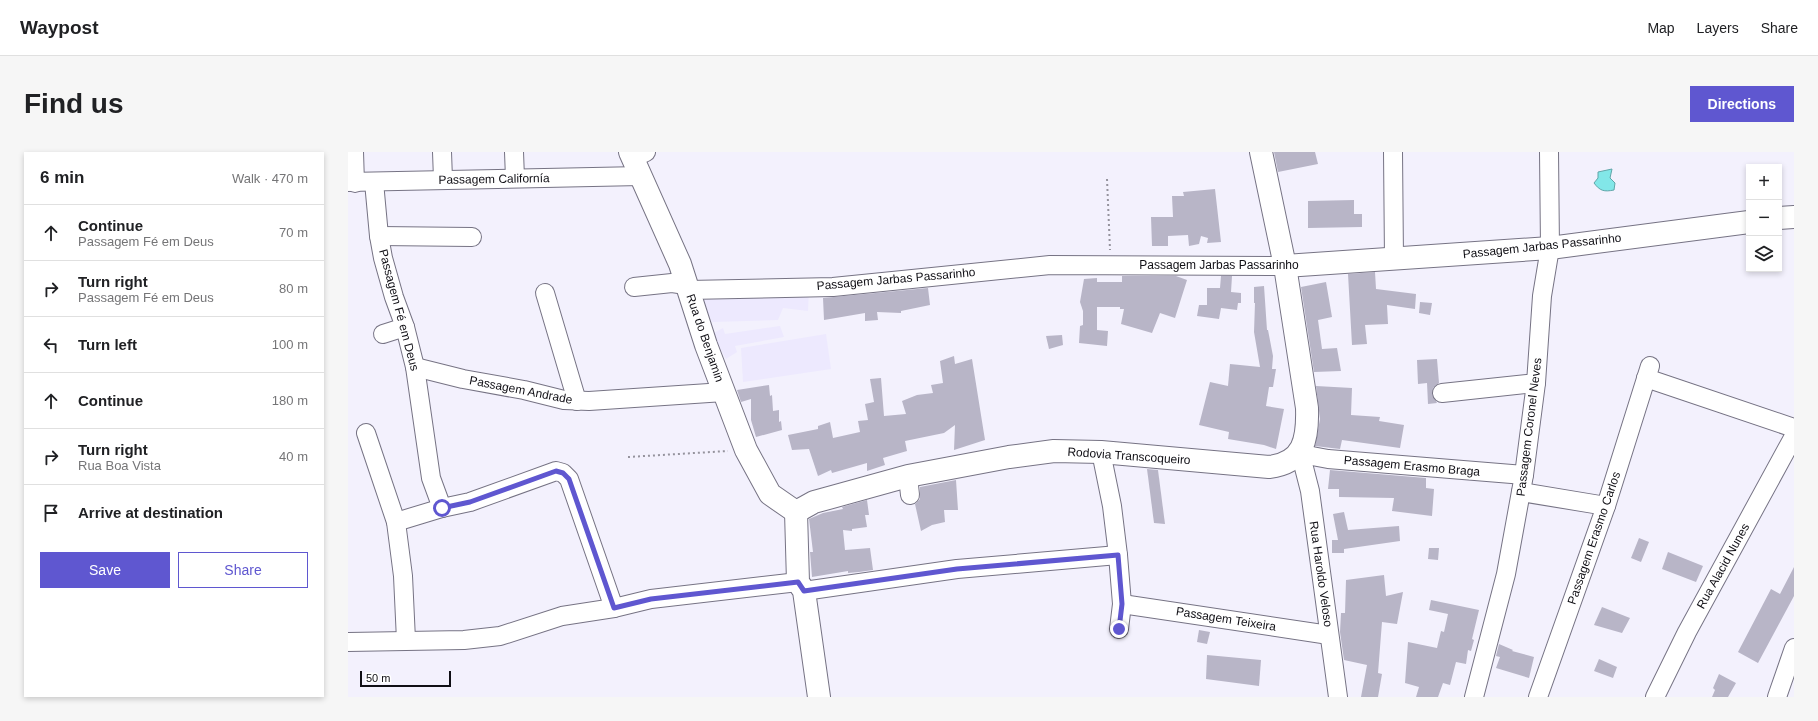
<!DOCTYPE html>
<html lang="en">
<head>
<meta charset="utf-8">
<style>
	body { margin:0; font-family:Helvetica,sans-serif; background:#f6f6f6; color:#202124 }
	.controls { position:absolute; right:12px; top:12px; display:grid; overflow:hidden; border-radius:0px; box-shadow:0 2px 6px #0003 }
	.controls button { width:36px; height:36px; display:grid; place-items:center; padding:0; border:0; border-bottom:1px solid #e0e0e0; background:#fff; color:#202124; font:20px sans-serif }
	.scale { position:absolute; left:12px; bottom:10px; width:91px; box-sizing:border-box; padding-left:4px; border:2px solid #100f15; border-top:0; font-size:11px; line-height:14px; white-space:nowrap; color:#100f15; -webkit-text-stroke:3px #fff; paint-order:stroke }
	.stop { position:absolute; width:12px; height:12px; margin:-9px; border:3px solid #5f57d0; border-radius:50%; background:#fff }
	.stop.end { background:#5f57d0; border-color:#fff; box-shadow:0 1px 4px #0008 }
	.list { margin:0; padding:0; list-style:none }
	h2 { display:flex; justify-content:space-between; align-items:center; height:52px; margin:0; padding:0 16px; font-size:17px }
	h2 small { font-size:13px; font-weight:400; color:#757577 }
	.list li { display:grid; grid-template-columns:26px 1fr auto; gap:12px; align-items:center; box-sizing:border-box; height:56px; padding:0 16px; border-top:1px solid #e0e0e0 }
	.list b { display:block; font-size:15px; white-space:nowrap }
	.list p { margin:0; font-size:13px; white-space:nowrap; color:#757577 }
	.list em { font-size:13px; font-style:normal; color:#757577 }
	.actions { display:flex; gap:8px; padding:12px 16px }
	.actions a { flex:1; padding:9px 0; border:1px solid #5f57d0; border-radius:0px; text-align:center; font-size:14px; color:#5f57d0 }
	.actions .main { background:#5f57d0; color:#fff }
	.icon { flex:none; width:22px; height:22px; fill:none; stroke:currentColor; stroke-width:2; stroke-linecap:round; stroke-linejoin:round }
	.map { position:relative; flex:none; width:1446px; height:545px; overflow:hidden; border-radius:0px }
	header { display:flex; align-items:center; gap:24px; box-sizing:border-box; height:56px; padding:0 20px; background:#fff; border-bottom:1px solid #e0e0e0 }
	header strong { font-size:19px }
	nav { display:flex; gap:22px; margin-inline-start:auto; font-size:14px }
	.intro { display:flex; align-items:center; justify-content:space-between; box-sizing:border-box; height:96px; padding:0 24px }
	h1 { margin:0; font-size:28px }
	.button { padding:10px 18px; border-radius:0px; background:#5f57d0; color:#fff; font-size:14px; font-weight:700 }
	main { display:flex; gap:24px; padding:0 24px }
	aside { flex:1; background:#fff; border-radius:0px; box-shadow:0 2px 6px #0003 }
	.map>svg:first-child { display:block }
</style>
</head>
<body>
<header>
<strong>Waypost</strong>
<nav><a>Map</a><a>Layers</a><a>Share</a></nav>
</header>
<div class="intro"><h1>Find us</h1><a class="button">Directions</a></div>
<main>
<aside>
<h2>6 min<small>Walk · 470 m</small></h2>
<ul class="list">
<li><svg class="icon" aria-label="ahead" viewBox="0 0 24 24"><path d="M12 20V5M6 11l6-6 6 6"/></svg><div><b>Continue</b><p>Passagem Fé em Deus</p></div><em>70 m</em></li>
<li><svg class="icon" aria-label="right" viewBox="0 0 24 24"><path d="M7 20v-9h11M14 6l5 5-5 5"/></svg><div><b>Turn right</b><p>Passagem Fé em Deus</p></div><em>80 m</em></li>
<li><svg class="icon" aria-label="left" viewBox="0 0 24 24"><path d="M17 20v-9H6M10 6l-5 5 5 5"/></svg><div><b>Turn left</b></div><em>100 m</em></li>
<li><svg class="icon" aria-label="ahead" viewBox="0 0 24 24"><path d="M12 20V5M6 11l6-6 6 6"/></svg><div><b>Continue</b></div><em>180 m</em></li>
<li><svg class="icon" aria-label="right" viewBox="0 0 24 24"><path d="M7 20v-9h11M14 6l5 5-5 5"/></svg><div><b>Turn right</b><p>Rua Boa Vista</p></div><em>40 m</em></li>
<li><svg class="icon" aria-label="arrive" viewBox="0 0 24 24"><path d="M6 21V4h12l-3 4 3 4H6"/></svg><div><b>Arrive at destination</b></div></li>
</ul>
<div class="actions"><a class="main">Save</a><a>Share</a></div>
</aside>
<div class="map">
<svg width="1446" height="545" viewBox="0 0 1446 545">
	<rect width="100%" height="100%" fill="#f3f1fd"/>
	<g fill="#ede9fe">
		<path d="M461,135L460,159L435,156L430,168L364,170L354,148Z"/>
		<path d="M432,174L436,185L387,194L389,200L378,207L364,182L375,176L377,182Z"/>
		<path d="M478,182L483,217L395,230L393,196Z"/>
	</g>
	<path fill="#82e7e8" stroke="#60a6a9" d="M1264,17L1262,26L1267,31L1266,38C1256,40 1252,39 1246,31L1250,26V20Z"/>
	<g fill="#b8b5c7">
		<path d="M926,0H967L970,12L930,20Z"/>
		<path d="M867,37L873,90L859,91L860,86L853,84L851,92L841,94L840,83L820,84V94H804L803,65H825L824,44H836L835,40Z"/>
		<path d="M1006,48V62H1014V75L960,76V49Z"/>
		<path d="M1027,120L1028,137L1068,142L1067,157L1039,153L1040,172L1017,173L1019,192L1004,193L1000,122Z"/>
		<path d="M774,124H828L839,128L827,166L812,161L804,181L773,172L776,157H772V155H749V178L760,179L759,194L731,191L732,174L735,173V159L732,150L736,127L749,126V130H774Z"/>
		<path d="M873,124H884L883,140L893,141V151H890L889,158L873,156L871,167L849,164L851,153H859V136H872Z"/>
		<path d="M978,130L984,165L970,168L974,197L989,196L993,219L966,220L953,135Z"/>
		<path d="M916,134L919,178H920L925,204L924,217H928L925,235H921L918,254L936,257L928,297L916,293L880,287L881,280L851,273L862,230L880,234L882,212L912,215L906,180L907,151H906V135Z"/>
		<path d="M580,136L582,153L553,159V161L529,160L530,168L517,169V161L476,168L475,146Z"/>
		<path d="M1072,150L1084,151L1082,163L1071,161Z"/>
		<path d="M714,183L715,193L701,197L698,184Z"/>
		<path d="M606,204L607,212L624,207L637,288L606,298L607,273L596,281L557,289L559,299L535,306L537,313L519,319V311L484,321L483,318L470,324L461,297L444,298L440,283L470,277V274L482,270L485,286L512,280L510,269L520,268L517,252L526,250L522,227L533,226L536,264L558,262L554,249L569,243L585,241L583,233L595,231L592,209Z"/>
		<path d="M1089,207L1091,231L1085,236L1084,242L1089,251L1080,252L1079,231L1070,232L1069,208Z"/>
		<path d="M421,233L422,244L424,243L425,259L431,258V270L433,269L434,278L408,285L403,268V247L393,250L389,238Z"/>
		<path d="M968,234L1004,236L1003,263L1032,265L1031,269L1056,273L1052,296L994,288L992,297L967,294L972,267Z"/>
		<path d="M799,317L810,318L817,372L806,371Z"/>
		<path d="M982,318L1078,326V336L1086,337L1084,364L1044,359L1046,346L991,345V337H980Z"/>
		<path d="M608,328L610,358H596L597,370L584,373L573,379L567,352L572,347V335Z"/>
		<path d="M519,348L521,363H517L519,375L504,377V379L495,378L497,398L522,396L525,418L511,420L500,421V419L464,425L462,400H465L461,367L475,361L495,357L494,355Z"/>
		<path d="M996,360L1000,378L1051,374L1052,389L996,397V401H984V388H990L985,362Z"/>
		<path d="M1291,386L1301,390L1293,410L1283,406Z"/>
		<path d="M1081,396H1091L1090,408L1080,407Z"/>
		<path d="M1320,400L1355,414L1348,430L1314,417Z"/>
		<path d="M1446,415V444L1410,511L1390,500L1423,437L1432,442Z"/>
		<path d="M1036,423L1038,444L1055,440L1049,472L1034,470L1030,521L1034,522L1030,545H1013L1019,513L996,508L992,480L993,461H997L998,428Z"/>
		<path d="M1083,448L1131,458L1124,487L1126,488L1123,499L1120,498L1118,512L1108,510L1102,533L1095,531L1090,545H1068L1071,535L1057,531L1060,490L1089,496L1093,479L1096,480L1100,462L1081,458Z"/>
		<path d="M1254,455L1282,466L1274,481L1246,473Z"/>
		<path d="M851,478L862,480L859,492L849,490Z"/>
		<path d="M1151,492L1165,498L1164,499L1186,505L1181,526L1148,516L1152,505L1148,504Z"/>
		<path d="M859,503L913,508L911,534L858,527Z"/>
		<path d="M1251,507L1269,515L1265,526L1246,519Z"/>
		<path d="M1371,522L1388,531L1380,545H1364L1367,538L1365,536Z"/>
	</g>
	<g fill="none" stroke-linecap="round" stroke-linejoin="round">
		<defs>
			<g id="minor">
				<path d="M6,0L7,31"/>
				<path d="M94,0L95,27"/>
				<path d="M166,0L167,26"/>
				<path d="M1045,0L1046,106"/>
				<path d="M285,6L298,0"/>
				<path d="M0,30L293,24"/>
				<path d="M26,30L31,84L35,106L46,145L57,175L67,215L83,326L94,356"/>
				<path d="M31,84L124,85"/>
				<path d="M286,135L324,131L338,133"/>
				<path d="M340,138L485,135L702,113L937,114"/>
				<path d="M197,141L229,249"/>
				<path d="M35,182L57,175"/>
				<path d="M67,215L115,227L176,238L216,248L241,249L376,240"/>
				<path d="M1298,226L1446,276"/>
				<path d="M1094,241L1188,231"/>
				<path d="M18,281L48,370L55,424L58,488"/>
				<path d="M753,300L764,354L770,403L774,452L771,477"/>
				<path d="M952,300L962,339L990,545"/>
				<path d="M952,300L964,304L980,307L1176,323"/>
				<path d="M560,324L562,343"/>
				<path d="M1173,340L1258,354"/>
				<path d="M48,370L94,356L122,350L208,319L215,321L221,327L266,456"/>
				<path d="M456,439L609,417L770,403"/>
				<path d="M774,452L981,483"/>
				<path d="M0,490L116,488L152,484L214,464L266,456L303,447L450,430"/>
				<path d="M1126,545L1158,422L1176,323L1188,231L1194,144L1202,96L1201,0"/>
				<path d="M1190,545L1258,354L1302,214"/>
				<path d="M1307,545L1339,480L1446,284"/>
				<path d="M1429,545L1446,496"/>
			</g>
			<g id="major">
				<path d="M282,0L332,112L358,193L398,298L422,342L448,360"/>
				<path d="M1431,66L1446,65"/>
				<path d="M937,114L1202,96L1401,70"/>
				<path d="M448,360L466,350L560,324L661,305L706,299L753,300L921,315C956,311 960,287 959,256L937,114L913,0"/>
				<path d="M448,360L450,430L456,439L471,545"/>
			</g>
		</defs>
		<use href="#minor" stroke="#767384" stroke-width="20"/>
		<use href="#major" stroke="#767384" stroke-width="24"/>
		<g stroke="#95939d" stroke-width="2" stroke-dasharray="2 3" stroke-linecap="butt">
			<path d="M759,27L762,98"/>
			<path d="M280,305L380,299"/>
		</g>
		<use href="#minor" stroke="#fff" stroke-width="18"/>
		<use href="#major" stroke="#fff" stroke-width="22"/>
	</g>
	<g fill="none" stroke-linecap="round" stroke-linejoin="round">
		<path stroke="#5f57d0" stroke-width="5" d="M94,356L122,350L208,319L215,321L221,327L266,456L303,447L450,430L456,439L609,417L770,403L774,452L771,477"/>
	</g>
	<g text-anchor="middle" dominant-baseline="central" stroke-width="3.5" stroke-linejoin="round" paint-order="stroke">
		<g font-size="12" fill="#100f15" stroke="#fff">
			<text transform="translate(146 27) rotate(-1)">Passagem Californía</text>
			<text transform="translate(1194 94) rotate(-6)">Passagem Jarbas Passarinho</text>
			<text x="871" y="113">Passagem Jarbas Passarinho</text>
			<text transform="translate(548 127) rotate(-5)">Passagem Jarbas Passarinho</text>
			<text transform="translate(51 158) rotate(75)">Passagem Fé em Deus</text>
			<text transform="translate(357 186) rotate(71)">Rua do Benjamin</text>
			<text transform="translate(173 238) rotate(11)">Passagem Andrade</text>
			<text transform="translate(1181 275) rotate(-83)">Passagem Coronel Neves</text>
			<text transform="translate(781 304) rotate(4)">Rodovia Transcoqueiro</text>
			<text transform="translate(1064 314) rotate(5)">Passagem Erasmo Braga</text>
			<text transform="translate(1246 386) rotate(-71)">Passagem Erasmo Carlos</text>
			<text transform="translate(1375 414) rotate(-61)">Rua Alacid Nunes</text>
			<text transform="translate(973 422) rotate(82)">Rua Haroldo Veloso</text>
			<text transform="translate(878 467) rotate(9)">Passagem Teixeira</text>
		</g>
	</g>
</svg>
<div class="controls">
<button>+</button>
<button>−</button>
<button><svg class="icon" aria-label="layers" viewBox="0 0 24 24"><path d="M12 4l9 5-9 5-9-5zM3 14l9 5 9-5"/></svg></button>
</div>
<div class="scale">50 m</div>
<div class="stop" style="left:94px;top:356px"></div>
<div class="stop end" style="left:771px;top:477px"></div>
</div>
</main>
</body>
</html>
